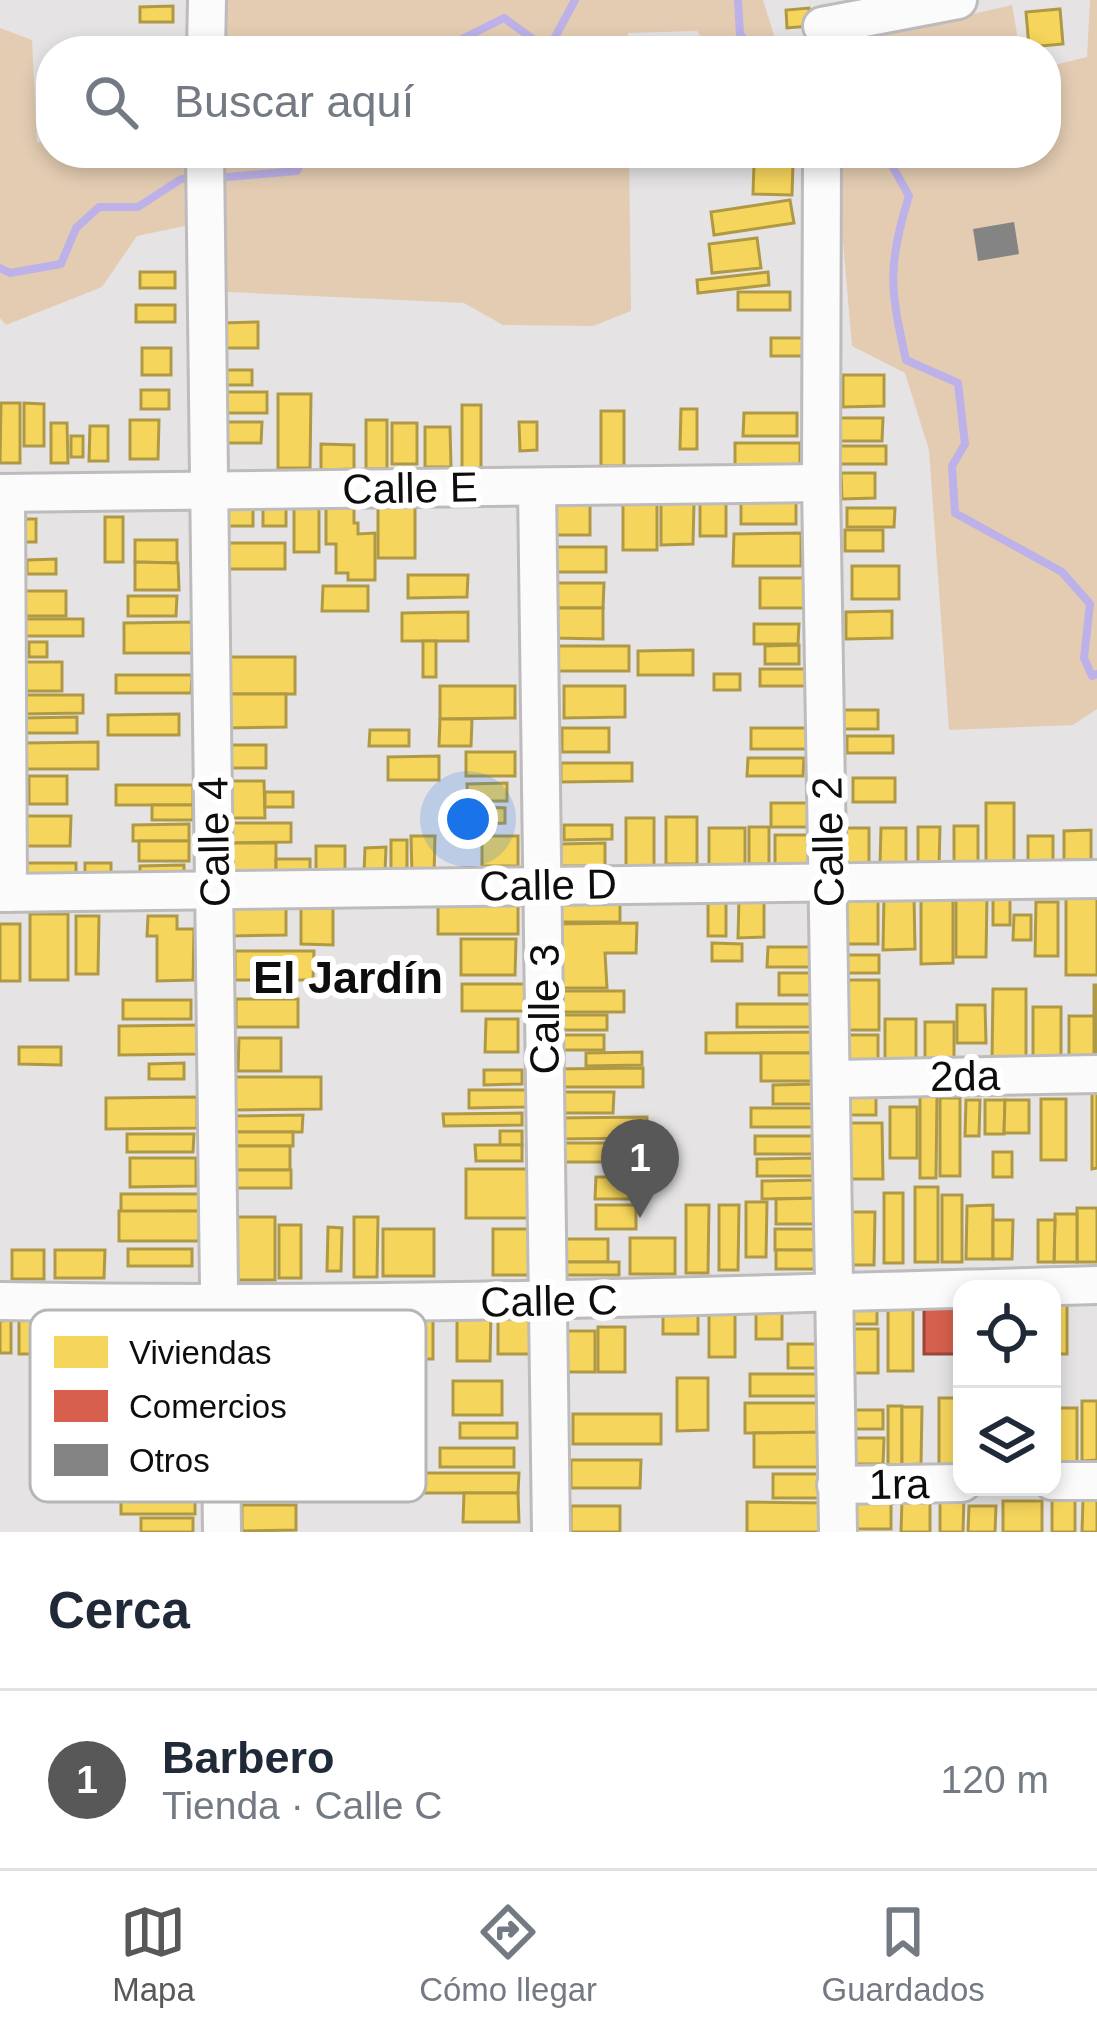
<!DOCTYPE html>
<html lang="es">
<head>
<meta charset="utf-8">
<style>
	body { margin:0; font-family:Helvetica,sans-serif; background:#f6f6f7; color:#1f2937 }
	.controls { position:absolute; right:36px; bottom:36px; display:grid; overflow:hidden; border-radius:24px; box-shadow:0 6px 18px #0003 }
	.controls button { width:108px; height:108px; display:grid; place-items:center; padding:0; border:0; border-bottom:3px solid #e0e1e3; background:#fff; color:#1f2937; font:60px sans-serif }
	.you { position:absolute; left:468px; top:819px; width:42px; height:42px; margin:-30px; border:9px solid #fff; border-radius:50%; background:#1a73e8; box-shadow:0 0 0 18px #1a73e833 }
	.badge { display:grid; place-items:center; width:78px; height:78px; border-radius:50%; background:#595858; color:#fff; font-size:39px; font-weight:700 }
	.pin { position:absolute; translate:-50% -99px; filter:drop-shadow(0 3px 6px #0008) }
	.pin::after { content:''; position:absolute; top:63px; width:42px; height:36px; background:inherit; clip-path:polygon(0 0,100% 0,50% 100%) }
	.list { margin:0; padding:0; list-style:none }
	h2 { display:flex; justify-content:space-between; align-items:center; height:156px; margin:0; padding:0 48px; font-size:51px }
	h2 small { font-size:39px; font-weight:400; color:#747a83 }
	.list li { display:grid; grid-template-columns:78px 1fr auto; gap:36px; align-items:center; box-sizing:border-box; height:180px; padding:0 48px; border-top:3px solid #e0e1e3 }
	.list b { display:block; font-size:45px; white-space:nowrap }
	.list p { margin:0; font-size:39px; white-space:nowrap; color:#747a83 }
	.list em { font-size:39px; font-style:normal; color:#747a83 }
	.icon { flex:none; width:66px; height:66px; fill:none; stroke:currentColor; stroke-width:2; stroke-linecap:round; stroke-linejoin:round }
	.map { position:relative; flex:none; width:1097px; height:1532px; overflow:hidden }
	.search { position:absolute; background:#fff; box-shadow:0 6px 18px #0003; left:36px; right:36px; top:36px; height:132px; display:flex; align-items:center; gap:30px; box-sizing:border-box; padding:0 42px; border-radius:48px; color:#747a83; font-size:45px }
	.sheet { height:336px; background:#fff }
	nav { display:flex; justify-content:space-around; align-items:center; box-sizing:border-box; height:168px; border-top:3px solid #e0e1e3; background:#fff; font-size:33px; color:#747a83 }
	nav a { display:grid; justify-items:center; gap:6px }
	nav .on { color:#595858 }
	.map>svg:first-child { display:block }
</style>
</head>
<body>
<div class="map">
<svg width="1097" height="1532" viewBox="0 0 1097 1532">
	<rect width="100%" height="100%" fill="#e5e3e4"/>
	<g fill="#e3ccb2">
		<path d="M203,0H763L779,51H711L697,31L628,33V51H200Z"/>
		<path d="M1090,0H1097V709L1073,725L949,730L929,450L905,373L852,346L837,173L816,153H1046V67L1087,57Z"/>
		<path d="M1012,5L1020,51H814Z"/>
		<path d="M0,28L32,40L37,142L51,143V153H629L631,311L593,326L503,325L464,303L205,291L194,224L137,236L102,287L6,325L0,318Z"/>
	</g>
	<g fill="#f6d55c" stroke="#b09944" stroke-width="3">
		<path d="M173,6V22H140V7Z"/>
		<path d="M809,8L811,26L787,28L786,10Z"/>
		<path d="M1060,9L1063,44L1029,47L1026,12Z"/>
		<path d="M140,39H179V51H139Z"/>
		<path d="M754,164H793L792,195L753,194Z"/>
		<path d="M790,200L794,223L714,235L711,212Z"/>
		<path d="M757,238L761,268L712,273L709,244Z"/>
		<rect x="140" y="272" width="35" height="16"/>
		<path d="M768,272L769,285L698,293L697,280Z"/>
		<rect x="738" y="292" width="52" height="18"/>
		<rect x="136" y="305" width="39" height="17"/>
		<path d="M258,322V348H222V323Z"/>
		<path d="M771,338H805L804,356H771Z"/>
		<rect x="142" y="348" width="29" height="27"/>
		<path d="M219,370H252V385H218Z"/>
		<path d="M843,375H884V406L843,407Z"/>
		<rect x="141" y="390" width="28" height="19"/>
		<rect x="221" y="392" width="46" height="21"/>
		<path d="M278,394H311L310,468H278Z"/>
		<path d="M1,403H20V463H0Z"/>
		<path d="M24,403L44,404V446H24Z"/>
		<rect x="462" y="405" width="19" height="64"/>
		<path d="M681,409H697V449H680Z"/>
		<rect x="601" y="411" width="23" height="55"/>
		<path d="M744,413H797V436H743Z"/>
		<path d="M839,418H883L882,441H839Z"/>
		<path d="M130,420H159L158,459H130Z"/>
		<rect x="366" y="420" width="21" height="49"/>
		<path d="M222,422H262L261,443H222Z"/>
		<path d="M519,422H537V450L520,451Z"/>
		<path d="M51,423H67L68,463H51Z"/>
		<rect x="392" y="423" width="25" height="41"/>
		<path d="M90,426H108V461H89Z"/>
		<path d="M425,427H450L451,467H425Z"/>
		<rect x="71" y="436" width="12" height="21"/>
		<path d="M735,443H800V466L735,467Z"/>
		<path d="M321,444L354,445V469L321,470Z"/>
		<rect x="836" y="446" width="50" height="18"/>
		<path d="M841,473H875V498L842,499Z"/>
		<path d="M253,496V526H221V497Z"/>
		<path d="M319,497V552H294V498Z"/>
		<path d="M796,497V524H741V498Z"/>
		<rect x="263" y="499" width="23" height="27"/>
		<rect x="700" y="500" width="26" height="36"/>
		<path d="M326,501H354V523H358V534L375,533V580H348V573H336V544H326Z"/>
		<rect x="623" y="501" width="34" height="49"/>
		<rect x="378" y="503" width="37" height="55"/>
		<rect x="552" y="503" width="38" height="32"/>
		<path d="M661,503H694L693,544L661,545Z"/>
		<path d="M847,508H895L894,527H847Z"/>
		<rect x="105" y="517" width="18" height="45"/>
		<rect x="23" y="519" width="13" height="23"/>
		<rect x="845" y="530" width="38" height="21"/>
		<path d="M801,533V566H733L734,534Z"/>
		<path d="M135,540H177V563L135,562Z"/>
		<path d="M220,543H285V569H219Z"/>
		<path d="M547,547H606V572H546Z"/>
		<path d="M56,559V574H27V560Z"/>
		<path d="M135,562L178,563L179,590H135Z"/>
		<rect x="852" y="566" width="47" height="33"/>
		<path d="M408,575H468L467,597L408,598Z"/>
		<rect x="760" y="578" width="45" height="30"/>
		<path d="M553,583H604L603,608H553Z"/>
		<path d="M323,586H368V611H322Z"/>
		<rect x="15" y="591" width="51" height="25"/>
		<path d="M128,596H177L176,616H128Z"/>
		<path d="M553,608H603V639L553,638Z"/>
		<path d="M892,611V638L846,639V612Z"/>
		<path d="M468,612V641H402V613Z"/>
		<rect x="23" y="619" width="60" height="17"/>
		<path d="M192,622V653H124V623Z"/>
		<path d="M754,624H799L798,644H754Z"/>
		<rect x="423" y="641" width="13" height="36"/>
		<rect x="29" y="642" width="18" height="15"/>
		<path d="M799,645V664H765V646Z"/>
		<rect x="555" y="646" width="74" height="25"/>
		<path d="M693,650V675H638V651Z"/>
		<rect x="227" y="657" width="68" height="37"/>
		<rect x="24" y="662" width="38" height="29"/>
		<rect x="760" y="669" width="48" height="17"/>
		<rect x="714" y="674" width="26" height="16"/>
		<path d="M116,675H192L191,693H116Z"/>
		<path d="M440,686H515V718L440,719Z"/>
		<path d="M564,686H625V717L564,718Z"/>
		<path d="M227,694H286V727L227,728Z"/>
		<path d="M20,695H83V713L21,714Z"/>
		<rect x="844" y="710" width="34" height="19"/>
		<path d="M179,714V735H108V715Z"/>
		<path d="M77,717V733H25L24,718Z"/>
		<path d="M440,719H472L471,746H439Z"/>
		<rect x="562" y="728" width="47" height="24"/>
		<rect x="751" y="728" width="56" height="21"/>
		<path d="M370,730H409V746H369Z"/>
		<rect x="847" y="736" width="46" height="17"/>
		<path d="M98,742V769H26V743Z"/>
		<rect x="225" y="745" width="41" height="23"/>
		<rect x="466" y="752" width="49" height="24"/>
		<path d="M439,756V780H388V757Z"/>
		<path d="M748,758H804L803,776H747Z"/>
		<path d="M561,763H632V781L561,782Z"/>
		<rect x="29" y="776" width="38" height="28"/>
		<rect x="853" y="778" width="42" height="24"/>
		<path d="M227,781H264L265,818H227Z"/>
		<path d="M507,783V801H468L467,784Z"/>
		<rect x="116" y="785" width="77" height="20"/>
		<rect x="265" y="792" width="28" height="15"/>
		<rect x="771" y="803" width="40" height="24"/>
		<rect x="986" y="803" width="28" height="61"/>
		<rect x="152" y="805" width="41" height="15"/>
		<path d="M486,807L505,808V823L486,824Z"/>
		<path d="M22,816H71L70,846H22Z"/>
		<rect x="666" y="817" width="31" height="47"/>
		<rect x="626" y="818" width="28" height="55"/>
		<path d="M225,823H291V842L225,843Z"/>
		<path d="M189,824V841H133V825Z"/>
		<path d="M564,825H612V839L564,840Z"/>
		<rect x="954" y="826" width="24" height="39"/>
		<rect x="749" y="827" width="20" height="37"/>
		<path d="M918,827H940L939,868H918Z"/>
		<rect x="709" y="828" width="36" height="39"/>
		<rect x="846" y="828" width="23" height="42"/>
		<path d="M881,828H906V866H880Z"/>
		<path d="M1091,830V860H1064V831Z"/>
		<rect x="775" y="835" width="38" height="33"/>
		<path d="M411,836H435L434,875H412Z"/>
		<rect x="482" y="836" width="36" height="30"/>
		<rect x="1028" y="836" width="25" height="26"/>
		<rect x="391" y="840" width="16" height="33"/>
		<rect x="139" y="841" width="50" height="20"/>
		<path d="M225,843H276V876L225,877Z"/>
		<path d="M605,843V866H561V844Z"/>
		<path d="M316,846H345V875L316,876Z"/>
		<path d="M386,847L385,872H364L365,848Z"/>
		<rect x="276" y="859" width="34" height="19"/>
		<rect x="26" y="863" width="50" height="20"/>
		<path d="M85,863H111V881L85,882Z"/>
		<path d="M184,865V881H140V866Z"/>
		<path d="M956,895H987L986,957H956Z"/>
		<path d="M884,896H914L915,949L883,950Z"/>
		<path d="M1010,896V925H993V897Z"/>
		<rect x="1066" y="896" width="31" height="79"/>
		<path d="M953,897V963L921,964V898Z"/>
		<path d="M739,898H764V937L738,938Z"/>
		<path d="M845,898H878V944H844Z"/>
		<path d="M620,900V922H551V901Z"/>
		<rect x="708" y="901" width="18" height="35"/>
		<path d="M1036,902H1058V956H1035Z"/>
		<rect x="438" y="903" width="80" height="31"/>
		<path d="M230,908H286V935L230,936Z"/>
		<path d="M301,908H333V945L301,944Z"/>
		<rect x="30" y="914" width="38" height="66"/>
		<path d="M1014,915H1031V940H1013Z"/>
		<path d="M76,916H99L98,974H76Z"/>
		<path d="M148,916H177V929H194L193,980L157,981V936H147Z"/>
		<path d="M637,923L636,953H605L607,988H549V924Z"/>
		<rect x="0" y="924" width="20" height="57"/>
		<path d="M461,939H516L515,975H461Z"/>
		<path d="M712,943L742,944V961H712Z"/>
		<path d="M768,947H817V967H767Z"/>
		<path d="M235,951H314L313,980H235Z"/>
		<rect x="846" y="955" width="33" height="18"/>
		<rect x="779" y="973" width="41" height="22"/>
		<rect x="844" y="980" width="35" height="50"/>
		<rect x="462" y="984" width="63" height="27"/>
		<rect x="1094" y="985" width="3" height="73"/>
		<path d="M993,989H1026V1061H992Z"/>
		<path d="M553,991H624V1012H552Z"/>
		<rect x="236" y="999" width="62" height="28"/>
		<rect x="123" y="1000" width="68" height="19"/>
		<rect x="737" y="1004" width="75" height="23"/>
		<path d="M957,1005H985L986,1043H957Z"/>
		<rect x="1033" y="1007" width="28" height="53"/>
		<rect x="552" y="1015" width="55" height="15"/>
		<rect x="1069" y="1016" width="25" height="42"/>
		<path d="M486,1019H518V1052H485Z"/>
		<rect x="885" y="1019" width="31" height="45"/>
		<rect x="925" y="1022" width="29" height="43"/>
		<path d="M200,1025V1054L119,1055V1026Z"/>
		<path d="M816,1032L815,1053H706V1033Z"/>
		<rect x="553" y="1035" width="51" height="15"/>
		<rect x="849" y="1035" width="29" height="33"/>
		<path d="M239,1038H281V1071H238Z"/>
		<path d="M19,1047H61V1065L19,1064Z"/>
		<path d="M642,1052V1065L586,1066V1053Z"/>
		<rect x="761" y="1053" width="54" height="28"/>
		<path d="M184,1063V1079H149V1064Z"/>
		<path d="M643,1068V1087H554V1069Z"/>
		<path d="M484,1070H522V1084L484,1085Z"/>
		<path d="M233,1077H321V1109L233,1110Z"/>
		<path d="M817,1084V1104H773V1085Z"/>
		<path d="M469,1090H527V1107L469,1108Z"/>
		<path d="M557,1092H614L613,1113H557Z"/>
		<rect x="846" y="1093" width="30" height="22"/>
		<path d="M1092,1093H1097V1168L1092,1169Z"/>
		<path d="M920,1096H937L936,1178H920Z"/>
		<path d="M197,1097V1128L106,1129V1098Z"/>
		<rect x="940" y="1098" width="20" height="78"/>
		<rect x="1041" y="1099" width="25" height="61"/>
		<path d="M966,1100H980L979,1136H965Z"/>
		<path d="M985,1100H1005L1004,1134H985Z"/>
		<path d="M1005,1100H1029V1133H1004Z"/>
		<rect x="890" y="1107" width="27" height="51"/>
		<rect x="751" y="1108" width="66" height="19"/>
		<path d="M522,1113V1125L444,1126L443,1114Z"/>
		<path d="M303,1115L302,1132H232V1116Z"/>
		<path d="M647,1117V1138L557,1139V1118Z"/>
		<path d="M845,1123H882L883,1179H844Z"/>
		<rect x="500" y="1131" width="22" height="14"/>
		<rect x="232" y="1132" width="61" height="14"/>
		<path d="M127,1134H194L193,1152H127Z"/>
		<rect x="755" y="1136" width="65" height="18"/>
		<rect x="557" y="1143" width="107" height="19"/>
		<path d="M475,1145H522V1161H476Z"/>
		<rect x="232" y="1146" width="58" height="24"/>
		<rect x="993" y="1152" width="19" height="25"/>
		<path d="M130,1158H196V1186L130,1187Z"/>
		<path d="M816,1158V1176H757V1159Z"/>
		<rect x="466" y="1169" width="65" height="49"/>
		<rect x="229" y="1170" width="62" height="18"/>
		<path d="M596,1177H645V1199H595Z"/>
		<path d="M823,1180L822,1198L762,1199V1181Z"/>
		<rect x="915" y="1187" width="23" height="75"/>
		<rect x="884" y="1193" width="19" height="70"/>
		<path d="M121,1194H199V1211L121,1212Z"/>
		<rect x="942" y="1195" width="20" height="67"/>
		<path d="M822,1198V1224H776V1199Z"/>
		<path d="M746,1202H767L766,1257H746Z"/>
		<rect x="596" y="1205" width="40" height="24"/>
		<path d="M686,1205H709L708,1273H686Z"/>
		<path d="M719,1205H739L738,1270H719Z"/>
		<path d="M993,1205V1259H966L967,1206Z"/>
		<rect x="1077" y="1208" width="20" height="54"/>
		<rect x="119" y="1211" width="80" height="30"/>
		<path d="M850,1212H875L874,1265H850Z"/>
		<path d="M1055,1214H1077V1262H1054Z"/>
		<rect x="231" y="1217" width="44" height="63"/>
		<path d="M354,1217H378L377,1277H354Z"/>
		<path d="M993,1220H1013L1012,1259H993Z"/>
		<path d="M1038,1220H1055L1054,1262H1038Z"/>
		<rect x="279" y="1225" width="22" height="53"/>
		<path d="M328,1227L342,1228L341,1271H327Z"/>
		<rect x="383" y="1229" width="51" height="47"/>
		<rect x="493" y="1229" width="38" height="46"/>
		<rect x="775" y="1229" width="48" height="21"/>
		<rect x="630" y="1238" width="45" height="36"/>
		<rect x="562" y="1239" width="46" height="23"/>
		<rect x="128" y="1249" width="64" height="17"/>
		<rect x="12" y="1250" width="32" height="29"/>
		<path d="M55,1250H105L104,1278H55Z"/>
		<rect x="776" y="1250" width="47" height="19"/>
		<rect x="562" y="1262" width="57" height="13"/>
		<path d="M853,1298H877V1324H852Z"/>
		<rect x="1052" y="1300" width="15" height="54"/>
		<rect x="756" y="1301" width="26" height="38"/>
		<rect x="663" y="1303" width="35" height="31"/>
		<rect x="888" y="1303" width="25" height="68"/>
		<rect x="709" y="1305" width="26" height="52"/>
		<path d="M457,1312H491L490,1361H457Z"/>
		<path d="M532,1313V1354H498V1314Z"/>
		<rect x="401" y="1316" width="32" height="43"/>
		<rect x="19" y="1319" width="24" height="35"/>
		<path d="M11,1320V1353H0V1321Z"/>
		<rect x="598" y="1327" width="27" height="45"/>
		<rect x="851" y="1329" width="27" height="44"/>
		<rect x="565" y="1331" width="30" height="41"/>
		<path d="M788,1344H820L819,1368H788Z"/>
		<path d="M750,1374H818L819,1396H750Z"/>
		<path d="M677,1378H708V1430L677,1431Z"/>
		<rect x="453" y="1381" width="49" height="34"/>
		<rect x="939" y="1398" width="23" height="69"/>
		<path d="M1082,1401H1097V1460L1082,1461Z"/>
		<rect x="745" y="1403" width="72" height="30"/>
		<rect x="888" y="1406" width="14" height="59"/>
		<path d="M902,1407H922L921,1464L902,1465Z"/>
		<path d="M1054,1408H1077V1463H1053Z"/>
		<rect x="851" y="1410" width="32" height="19"/>
		<rect x="573" y="1414" width="88" height="30"/>
		<rect x="460" y="1423" width="57" height="15"/>
		<path d="M823,1432V1467H754V1433Z"/>
		<path d="M854,1438H884L883,1464H854Z"/>
		<rect x="440" y="1448" width="74" height="19"/>
		<path d="M571,1460H641L640,1488H571Z"/>
		<rect x="121" y="1467" width="74" height="47"/>
		<path d="M419,1473H519L518,1493H419Z"/>
		<rect x="773" y="1474" width="47" height="24"/>
		<path d="M464,1493H518L519,1522H463Z"/>
		<rect x="1052" y="1495" width="23" height="37"/>
		<path d="M940,1496H964L963,1532H940Z"/>
		<path d="M855,1497L891,1498V1529H855Z"/>
		<path d="M1083,1499H1097V1532H1082Z"/>
		<path d="M902,1500H930V1532H901Z"/>
		<rect x="1003" y="1501" width="39" height="31"/>
		<path d="M747,1502L823,1503V1532H747Z"/>
		<path d="M242,1505H296V1530L242,1531Z"/>
		<rect x="571" y="1506" width="49" height="26"/>
		<path d="M969,1506H996L995,1532H968Z"/>
		<rect x="141" y="1518" width="52" height="14"/>
	</g>
	<rect fill="#d6604d" stroke="#9a473a" stroke-width="3" x="924" y="1300" width="32" height="54"/>
	<g fill="none" stroke-linecap="round" stroke-linejoin="round">
		<g stroke="#bcb1e8" stroke-width="8">
			<path d="M738,0L740,34L753,51"/>
			<path d="M438,51L504,18L548,50L575,0"/>
			<path d="M885,153L909,196C887,266 890,289 906,360L958,383L965,444L952,466L955,513L1062,572L1090,604L1084,658L1092,676L1097,674"/>
			<path d="M217,178L297,171L305,153"/>
			<path d="M0,268L10,273L61,264L76,228L99,207H138L181,179H196"/>
		</g>
	</g>
	<path fill="#858484" d="M1014,222L1019,254L978,261L973,229Z"/>
	<g fill="none" stroke-linecap="round" stroke-linejoin="round">
		<defs>
			<g id="minor">
				<path d="M822,26L958,0"/>
				<path d="M206,51L207,0"/>
				<path d="M205,153L222,1532"/>
				<path d="M822,153L821,483L838,1532"/>
				<path d="M537,487L551,1532"/>
				<path d="M0,493L821,483"/>
				<path d="M6,493L8,893"/>
				<path d="M0,893L1097,879"/>
				<path d="M833,1079L1097,1074"/>
				<path d="M0,1301C366,1308 731,1295 1097,1285"/>
				<path d="M1052,1481H1097"/>
				<path d="M836,1485L962,1483"/>
			</g>
		</defs>
		<use href="#minor" stroke="#bdbbbc" stroke-width="42"/>
		<use href="#minor" stroke="#fbfbfb" stroke-width="36"/>
	</g>
	<g text-anchor="middle" dominant-baseline="central" stroke-width="12" stroke-linejoin="round" paint-order="stroke">
		<g font-size="42" fill="#0e0d0d" stroke="#fff">
			<text transform="translate(410 488) rotate(-1)">Calle E</text>
			<text transform="translate(214 842) rotate(-91)">Calle 4</text>
			<text transform="translate(828 842) rotate(-91)">Calle 2</text>
			<text transform="translate(548 885) rotate(-1)">Calle D</text>
			<text transform="translate(544 1009) rotate(-90)">Calle 3</text>
			<text transform="translate(965 1076) rotate(-1)">2da</text>
			<text transform="translate(549 1301) rotate(-1)">Calle C</text>
			<text transform="translate(899 1484) rotate(-1)">1ra</text>
		</g>
		<g font-size="45" font-weight="bold" fill="#0e0d0d" stroke="#fff">
			<text x="348" y="977">El Jardín</text>
		</g>
	</g>
	<rect x="30" y="1310" width="396" height="192" rx="18" fill="#fff" stroke="#b7b6b6" stroke-width="3"/>
	<rect x="54" y="1336" width="54" height="32" fill="#f6d55c"/>
	<rect x="54" y="1390" width="54" height="32" fill="#d6604d"/>
	<rect x="54" y="1444" width="54" height="32" fill="#858484"/>
	<g font-size="33" fill="#0e0d0d">
		<text x="129" y="1364">Viviendas</text>
		<text x="129" y="1418">Comercios</text>
		<text x="129" y="1472">Otros</text>
	</g>
</svg>
<div class="controls">
<button><svg class="icon" aria-label="locate" viewBox="0 0 24 24"><circle cx="12" cy="12" r="6"/><path d="M12 2v4M12 18v4M2 12h4M18 12h4"/></svg></button>
<button><svg class="icon" aria-label="layers" viewBox="0 0 24 24"><path d="M12 4l9 5-9 5-9-5zM3 14l9 5 9-5"/></svg></button>
</div>
<div class="you"></div>
<div class="pin badge" style="left:640px;top:1218px">1</div>
<div class="search"><svg class="icon" aria-label="search" viewBox="0 0 24 24"><circle cx="10" cy="10" r="6"/><path d="M15 15l6 6"/></svg>Buscar aquí</div>
</div>
<section class="sheet">
<h2>Cerca<small></small></h2>
<ul class="list">
<li><span class="badge">1</span><div><b>Barbero</b><p>Tienda · Calle C</p></div><em>120 m</em></li>
</ul>
</section>
<nav>
<a class="on"><svg class="icon" aria-label="map" viewBox="0 0 24 24"><path d="M3 6l6-2 6 2 6-2v14l-6 2-6-2-6 2zM9 4v14M15 6v14"/></svg>Mapa</a>
<a><svg class="icon" aria-label="directions" viewBox="0 0 24 24"><path d="M12 3l9 9-9 9-9-9zM9 14v-3h6M13 9l2 2-2 2"/></svg>Cómo llegar</a>
<a><svg class="icon" aria-label="saved" viewBox="0 0 24 24"><path d="M7 4h10v16l-5-4-5 4z"/></svg>Guardados</a>
</nav>
</body>
</html>
